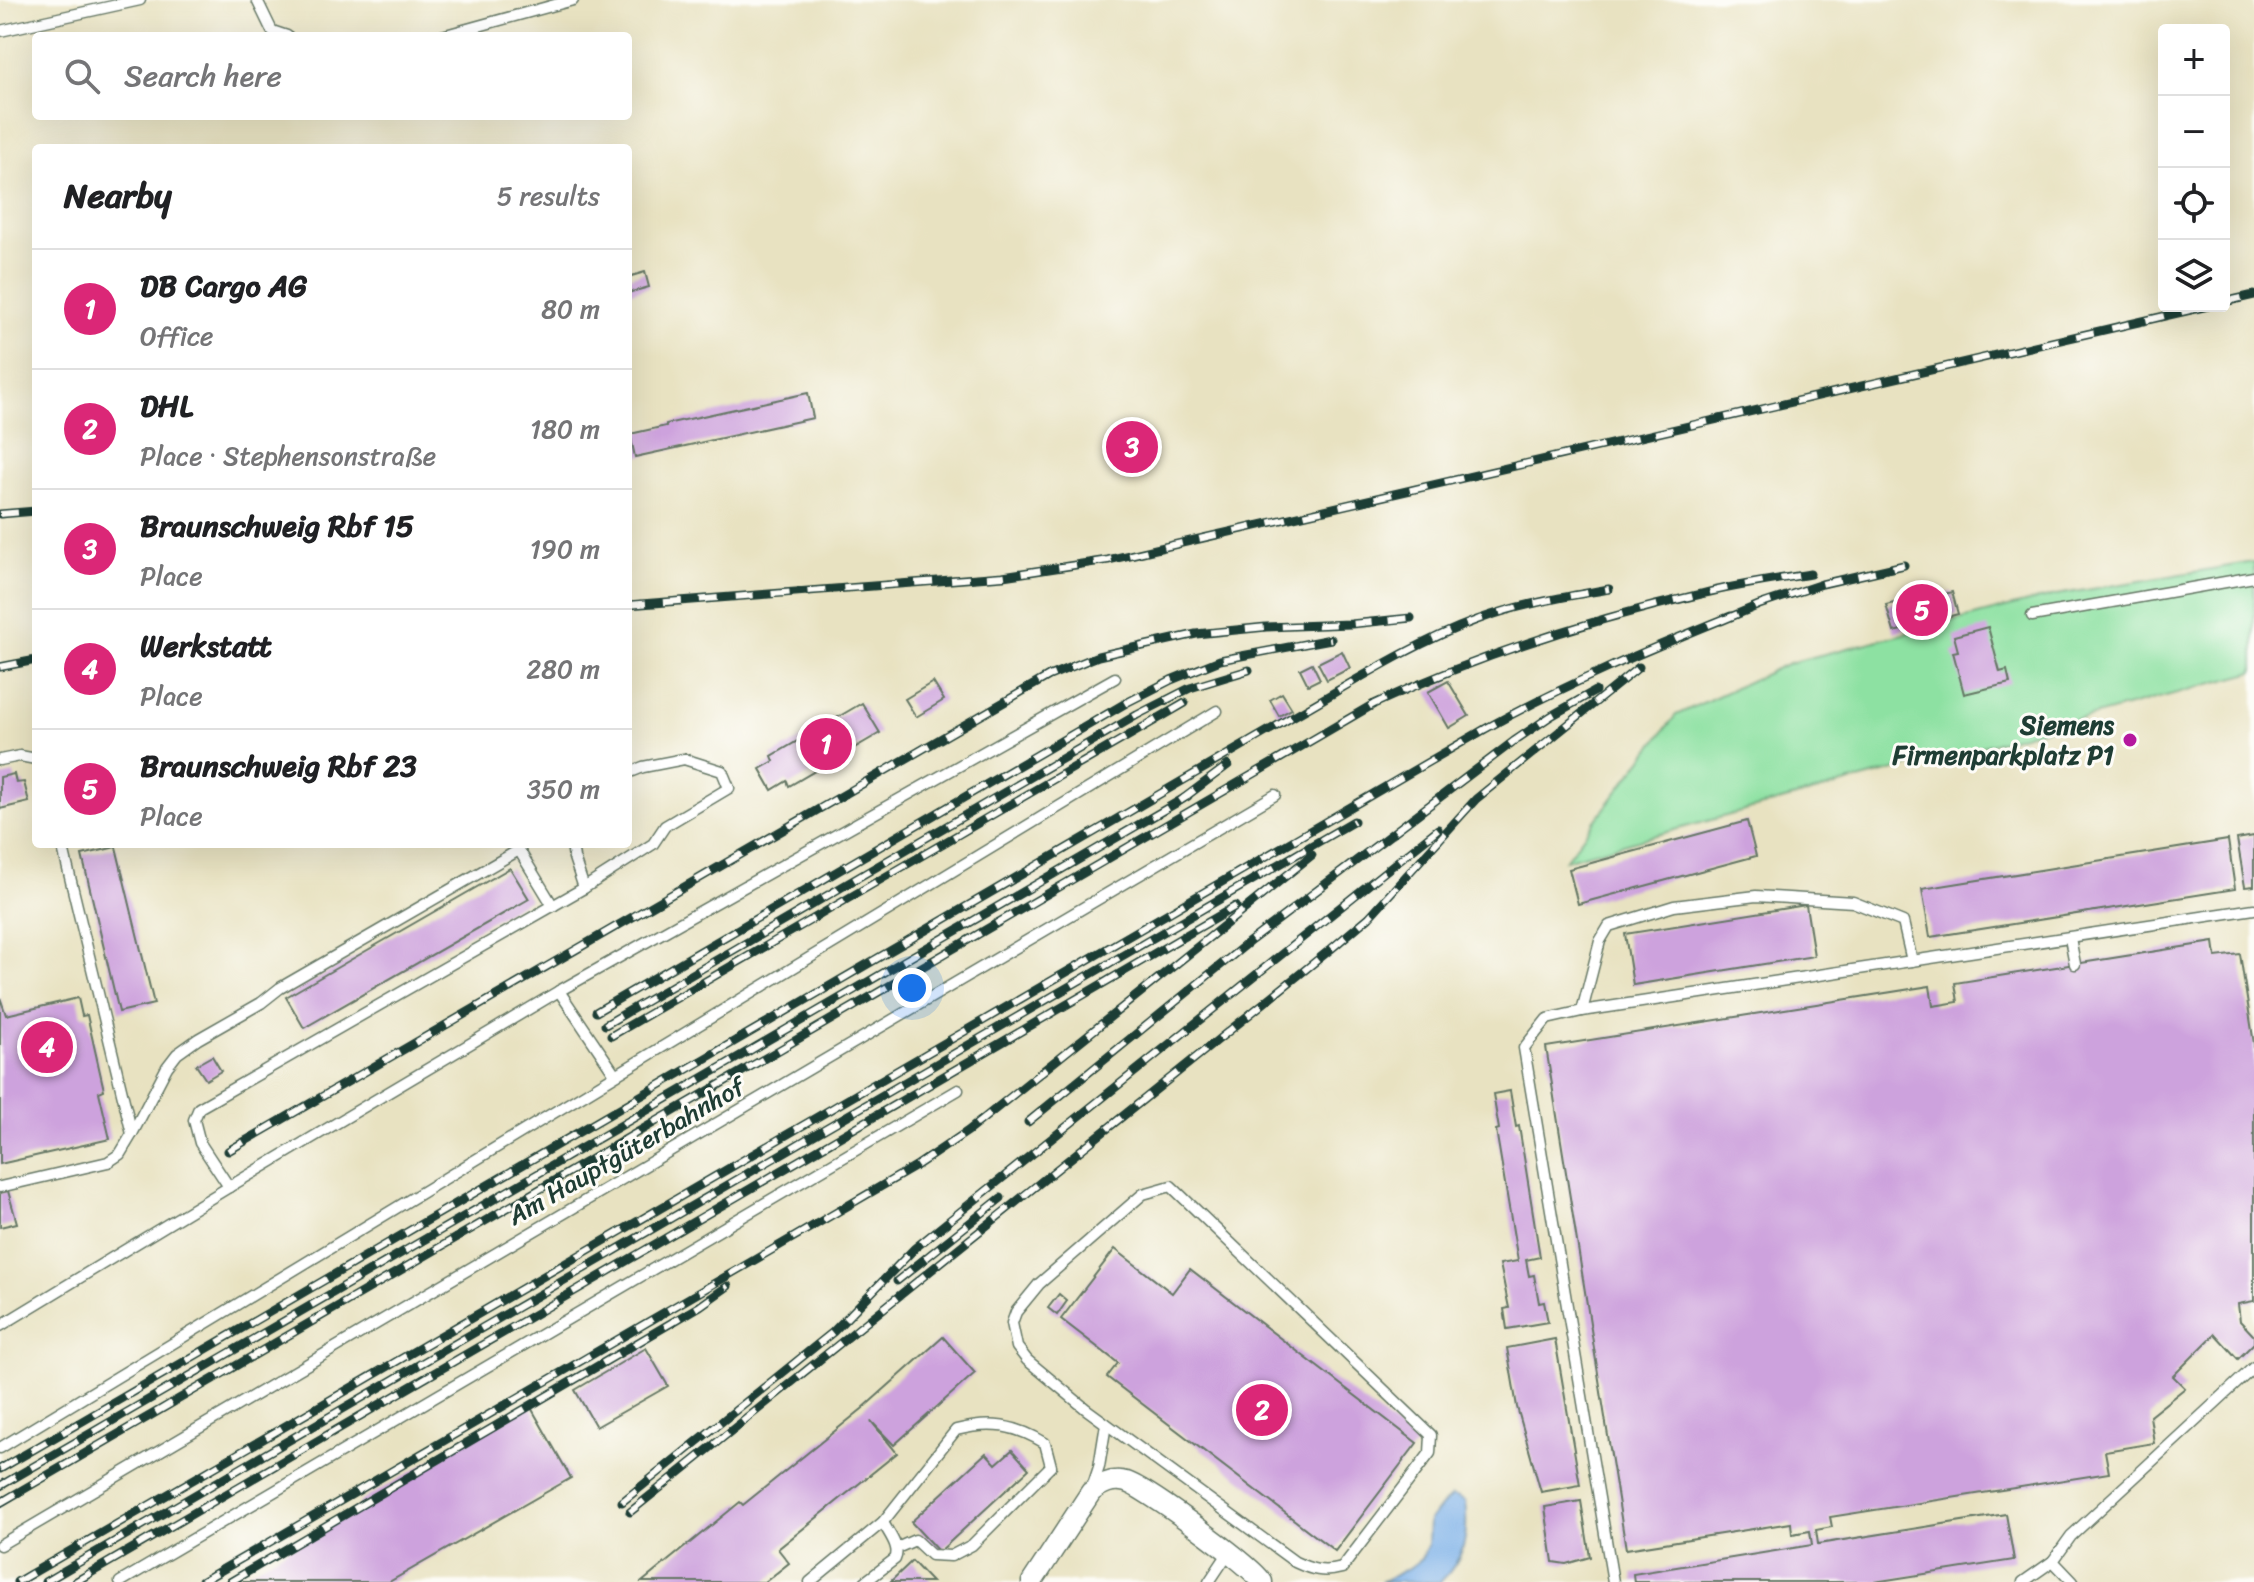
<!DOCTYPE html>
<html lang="en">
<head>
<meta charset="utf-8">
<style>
	body { margin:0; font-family:Sriracha,sans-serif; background:#f6f6f6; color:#202124 }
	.controls { position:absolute; right:24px; top:24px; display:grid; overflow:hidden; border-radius:8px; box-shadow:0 8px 32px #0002 }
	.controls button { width:72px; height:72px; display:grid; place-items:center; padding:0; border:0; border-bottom:2px solid #e0e0e0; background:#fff; color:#202124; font:40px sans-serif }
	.you { position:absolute; left:912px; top:988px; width:28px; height:28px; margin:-20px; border:6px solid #fff; border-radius:50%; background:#1a73e8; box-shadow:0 0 0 12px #1a73e833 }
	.badge { display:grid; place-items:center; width:52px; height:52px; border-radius:50%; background:#db2777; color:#fff; font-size:26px; font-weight:700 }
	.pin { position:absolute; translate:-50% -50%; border:4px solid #fff; box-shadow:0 2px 8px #0006 }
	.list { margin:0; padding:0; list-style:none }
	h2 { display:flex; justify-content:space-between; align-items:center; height:104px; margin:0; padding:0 32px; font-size:34px }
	h2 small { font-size:26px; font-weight:400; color:#757577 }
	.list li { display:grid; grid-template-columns:52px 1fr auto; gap:24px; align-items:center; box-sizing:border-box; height:120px; padding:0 32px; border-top:2px solid #e0e0e0 }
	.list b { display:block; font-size:30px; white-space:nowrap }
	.list p { margin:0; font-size:26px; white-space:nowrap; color:#757577 }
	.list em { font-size:26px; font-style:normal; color:#757577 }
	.icon { flex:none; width:44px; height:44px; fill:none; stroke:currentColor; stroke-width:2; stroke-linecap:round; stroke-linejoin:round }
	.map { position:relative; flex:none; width:2254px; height:1582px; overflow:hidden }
	.search { position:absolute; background:#fff; box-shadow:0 8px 32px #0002; left:32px; top:32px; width:600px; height:88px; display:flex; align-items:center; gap:20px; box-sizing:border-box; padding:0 28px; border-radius:8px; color:#757577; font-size:30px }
	.panel { position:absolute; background:#fff; box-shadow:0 8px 32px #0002; left:32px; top:144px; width:600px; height:704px; border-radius:8px }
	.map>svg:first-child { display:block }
</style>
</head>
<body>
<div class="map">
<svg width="2254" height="1582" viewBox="0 0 2254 1582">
	<rect width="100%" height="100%" fill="#fdfcf7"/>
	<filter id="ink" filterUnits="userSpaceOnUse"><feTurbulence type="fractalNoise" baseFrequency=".0125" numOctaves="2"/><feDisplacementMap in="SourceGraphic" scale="16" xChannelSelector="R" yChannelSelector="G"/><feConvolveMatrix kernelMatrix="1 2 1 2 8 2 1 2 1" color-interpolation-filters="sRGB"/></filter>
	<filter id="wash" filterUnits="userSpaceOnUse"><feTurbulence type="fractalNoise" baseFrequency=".006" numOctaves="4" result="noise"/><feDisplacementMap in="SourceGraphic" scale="32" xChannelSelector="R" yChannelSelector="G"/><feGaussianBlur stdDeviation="1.8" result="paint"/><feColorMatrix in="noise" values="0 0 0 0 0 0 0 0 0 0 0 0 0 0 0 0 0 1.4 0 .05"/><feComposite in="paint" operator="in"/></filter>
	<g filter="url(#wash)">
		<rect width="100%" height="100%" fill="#e8e2c1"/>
		<path fill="#8de1a2" stroke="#568f6b" stroke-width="2" d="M2254,562V672L1565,860L1676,715L1789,663L2056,595Z"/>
		<path fill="#79afe8" stroke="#4c768e" stroke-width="2" d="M1451,1496L1458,1498L1465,1502C1469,1534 1465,1559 1440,1582H1381L1409,1568L1421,1559L1428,1545L1429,1520Z"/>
		<g id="blocks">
			<g fill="#cda2dd">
				<path d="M645,272L649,287L628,293V277Z"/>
				<path d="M808,393L813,418L635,457L630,434L666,426V424Z"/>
				<path d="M1149,436L1151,444L1139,447L1140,455L1125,458L1122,446L1136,442L1135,439Z"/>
				<path d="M1952,592L1958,614L1894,632L1886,605L1914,598L1915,602Z"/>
				<path d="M1988,627L2000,672L2007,670L2010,683L1964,694L1953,652L1958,651L1954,636Z"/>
				<path d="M1342,651L1350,668L1327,680L1318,663Z"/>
				<path d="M1312,663L1320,679L1308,685L1300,669Z"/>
				<path d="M1448,681L1469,716L1449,728L1428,692Z"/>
				<path d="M933,682L944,700L916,717L905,699Z"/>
				<path d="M1282,693L1292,709L1279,716L1270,700Z"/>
				<path d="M862,703L880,733L789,786L787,781L772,790L760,769L774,761L772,756Z"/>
				<path d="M14,774L16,783L24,782L29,802L0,809V777Z"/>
				<path d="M1747,821L1756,856L1578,904L1569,869Z"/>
				<path d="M2254,836V886L2245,887L2237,839Z"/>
				<path d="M2228,840L2235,889L1930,937L1922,889Z"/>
				<path d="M116,847L154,1004L119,1012L82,855Z"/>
				<path d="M510,868L529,899L304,1028L286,997Z"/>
				<path d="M1806,905L1814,956L1633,985L1625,934Z"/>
				<path d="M2214,942L2216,957L2240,954L2254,1044V1301L2238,1304L2240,1321L2254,1336V1343L2238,1359L2215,1334L2173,1376L2185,1388L2150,1416L2154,1443L2105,1451L2109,1473L1830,1517L1832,1527L1816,1530L1818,1544L2006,1514L2014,1560L1874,1582H1634L1633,1574L1812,1545L1810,1531L1792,1534L1791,1523L1626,1549L1546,1047L1930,986L1933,1006L1958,1002L1955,983Z"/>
				<path d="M0,997L6,1015L78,998L82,1016L87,1015L104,1090L99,1092L110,1139L0,1164Z"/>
				<path d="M212,1056L221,1071L206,1080L196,1065Z"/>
				<path d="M1510,1091L1516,1127L1519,1126L1540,1257L1526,1260L1529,1276L1534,1275L1539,1303L1544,1302L1548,1322L1507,1329L1504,1309L1509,1308L1500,1264L1518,1261L1496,1130L1499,1129L1493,1094Z"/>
				<path d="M8,1191L17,1223L0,1227V1193Z"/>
				<path d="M1115,1249L1172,1293L1190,1269L1417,1443L1335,1551L1107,1377L1118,1363L1061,1319Z"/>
				<path d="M1059,1294L1067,1301L1057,1315L1048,1308Z"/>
				<path d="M943,1337L975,1373L894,1445L871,1421L897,1453L778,1549L789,1563L765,1582H642L740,1502L743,1505L862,1409Z"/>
				<path d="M1555,1339L1580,1485L1541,1492L1517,1407L1507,1348Z"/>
				<path d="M646,1348L668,1386L596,1427L575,1390Z"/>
				<path d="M529,1404L571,1478L389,1582H231L361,1506L359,1502Z"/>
				<path d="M1012,1450L1029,1469L939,1552L911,1522L986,1453L996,1464Z"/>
				<path d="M1581,1501L1590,1557L1566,1564L1553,1562L1545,1507Z"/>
				<path d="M912,1561L932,1582H890Z"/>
			</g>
		</g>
	</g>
	<g filter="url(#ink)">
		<use href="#blocks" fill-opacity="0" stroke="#657765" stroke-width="2"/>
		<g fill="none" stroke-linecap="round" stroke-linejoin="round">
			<defs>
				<g id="service">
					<path d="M257,0L272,31L287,36"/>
					<path d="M0,31L140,0"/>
					<path d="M442,36L573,0"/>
					<path d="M2032,616L2254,577"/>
					<path d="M0,760L20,756L36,759"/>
					<path d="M572,844L574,858L584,888"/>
					<path d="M2070,938L2075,964"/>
					<path d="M559,991L615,1074"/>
					<path d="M1582,1011L1600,941L1609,926L1674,906L1756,896L1853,902L1903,922L1912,961"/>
					<path d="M132,1134L167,1067L177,1054L198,1039L261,1003L280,988L519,850L553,906"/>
					<path d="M1171,1186L1431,1435L1430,1453L1342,1568C1323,1573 1312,1570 1295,1562L1086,1409L1027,1360L1017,1347L1012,1323L1016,1312L1039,1284L1143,1194Z"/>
					<path d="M0,1187L108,1162L120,1154L132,1134L62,844"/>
					<path d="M229,1187L200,1143L194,1120L199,1108L584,888L653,844L665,826L729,788L722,771L684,759L643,767L628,773"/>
					<path d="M0,1326L229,1187L559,991L1115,678"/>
					<path d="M0,1448L1217,711"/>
					<path d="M1092,1488L1099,1467L1106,1424"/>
					<path d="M0,1545L1275,795"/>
					<path d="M120,1582L958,1090"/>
					<path d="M810,1582L883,1522L956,1430C991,1421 1015,1425 1045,1443L1051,1466L972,1545L951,1556L931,1555L915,1540L897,1548"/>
					<path d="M865,1582L895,1559C901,1547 888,1533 883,1522"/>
					<path d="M1209,1582L1229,1552"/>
					<path d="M1613,1582L1524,1048L1547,1019L1582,1011L2254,909"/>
					<path d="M2023,1582L2053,1561"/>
					<path d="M2073,1582L2053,1561L2071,1536L2254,1367"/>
				</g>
				<path id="minor" d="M1032,1582L1091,1492C1101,1484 1112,1478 1126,1482C1143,1486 1253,1566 1262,1582"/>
			</defs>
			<use href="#service" stroke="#657765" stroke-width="13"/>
			<use href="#minor" stroke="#657765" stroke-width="23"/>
			<use href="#service" stroke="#fff" stroke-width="10"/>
			<use href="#minor" stroke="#fff" stroke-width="20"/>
			<defs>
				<g id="rail">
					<path d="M2224,302L2254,295"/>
					<path d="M0,514L36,511"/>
					<path d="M628,605L1003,576L1108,560L2208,306"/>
					<path d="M1721,621L1759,605L1822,584L1904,565"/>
					<path d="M0,667L36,660"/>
					<path d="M1180,801L1228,765"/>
					<path d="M596,1012L1126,703L1171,680L1220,660L1331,639"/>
					<path d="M605,1025L1137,715L1190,688L1249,670"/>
					<path d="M611,1036L1185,703"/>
					<path d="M1028,1122L1249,942L1514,741L1551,716L1595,691"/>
					<path d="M228,1151L1049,676L1098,656L1196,634L1266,627L1351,624L1411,618"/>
					<path d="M897,1281L1001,1198"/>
					<path d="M0,1469L1292,717C1352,683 1412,644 1477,620C1519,604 1565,597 1609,589"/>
					<path d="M0,1486L1188,796"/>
					<path d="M622,1502L833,1332L915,1248L1438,829"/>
					<path d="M0,1503L1374,704C1478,656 1589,620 1701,594C1736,585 1773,580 1810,574"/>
					<path d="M630,1512L1331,949L1369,917L1476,799L1639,667"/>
					<path d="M17,1582L1485,729C1564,685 1647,650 1731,616"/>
					<path d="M45,1582L1354,821"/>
					<path d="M75,1582L1236,906"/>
					<path d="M201,1582L916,1166L968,1131L1312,855"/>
					<path d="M230,1582L700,1306L728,1286"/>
				</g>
			</defs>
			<use href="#rail" stroke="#1f3d34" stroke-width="9"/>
			<use href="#rail" stroke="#fdfcf7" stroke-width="6" stroke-dasharray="18" stroke-linecap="butt"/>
		</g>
	</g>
	<circle fill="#b5179e" stroke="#fdfcf7" stroke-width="3" cx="2130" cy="740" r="8"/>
	<g text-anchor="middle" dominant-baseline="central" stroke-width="6" stroke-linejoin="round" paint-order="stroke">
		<g font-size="26" font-weight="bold" fill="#1f3d34" stroke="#fdfcf7" text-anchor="end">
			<text x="2114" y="725">Siemens<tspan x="2114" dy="30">Firmenparkplatz P1</tspan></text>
		</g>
		<g font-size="26" fill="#1f3d34" stroke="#fdfcf7">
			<text transform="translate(626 1151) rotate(-30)">Am Hauptgüterbahnhof</text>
		</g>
	</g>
</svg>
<div class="controls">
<button>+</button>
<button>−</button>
<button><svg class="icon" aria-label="locate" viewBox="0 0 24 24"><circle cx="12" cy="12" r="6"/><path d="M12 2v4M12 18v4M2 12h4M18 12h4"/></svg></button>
<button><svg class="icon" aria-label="layers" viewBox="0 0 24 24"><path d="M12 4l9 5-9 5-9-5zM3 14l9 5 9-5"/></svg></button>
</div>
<div class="you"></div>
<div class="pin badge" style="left:826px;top:744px">1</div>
<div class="pin badge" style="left:1262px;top:1410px">2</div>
<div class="pin badge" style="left:1132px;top:447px">3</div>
<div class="pin badge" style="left:47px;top:1047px">4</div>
<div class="pin badge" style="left:1922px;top:610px">5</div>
<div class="search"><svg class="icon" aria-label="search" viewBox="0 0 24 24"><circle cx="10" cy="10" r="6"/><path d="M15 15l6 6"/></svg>Search here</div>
<section class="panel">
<h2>Nearby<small>5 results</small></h2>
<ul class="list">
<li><span class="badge">1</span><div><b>DB Cargo AG</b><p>Office</p></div><em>80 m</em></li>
<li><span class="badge">2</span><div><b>DHL</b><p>Place · Stephensonstraße</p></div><em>180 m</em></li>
<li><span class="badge">3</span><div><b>Braunschweig Rbf 15</b><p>Place</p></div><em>190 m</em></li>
<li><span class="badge">4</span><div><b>Werkstatt</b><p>Place</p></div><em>280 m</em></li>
<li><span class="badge">5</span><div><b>Braunschweig Rbf 23</b><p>Place</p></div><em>350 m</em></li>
</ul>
</section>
</div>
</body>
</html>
